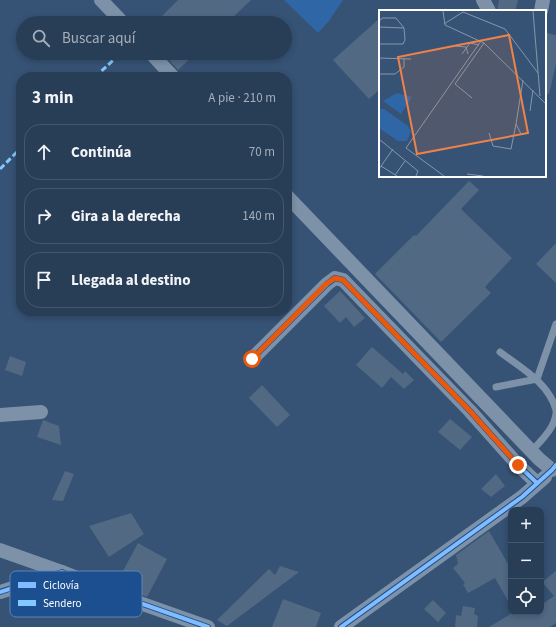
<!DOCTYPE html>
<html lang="es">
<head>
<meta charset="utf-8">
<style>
	body { margin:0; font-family:"Source Sans 3",sans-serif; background:#344961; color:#f1f3f6 }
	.controls { position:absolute; right:12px; bottom:12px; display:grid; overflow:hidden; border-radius:8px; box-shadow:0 2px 6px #0003 }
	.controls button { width:36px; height:36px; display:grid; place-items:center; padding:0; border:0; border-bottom:1px solid #44576d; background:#283e57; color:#f1f3f6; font:20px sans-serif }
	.stop { position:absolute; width:12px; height:12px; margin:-9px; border:3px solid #ea580c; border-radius:50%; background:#fff }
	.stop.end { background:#ea580c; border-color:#fff; box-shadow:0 1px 4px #0008 }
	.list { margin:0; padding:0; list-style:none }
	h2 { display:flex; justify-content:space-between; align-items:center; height:52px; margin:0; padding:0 16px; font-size:17px }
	h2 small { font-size:13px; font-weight:400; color:#a5aeba }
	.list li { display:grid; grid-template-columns:26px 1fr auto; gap:12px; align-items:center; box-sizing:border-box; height:56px; margin:0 8px 8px; padding:0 8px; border:1px solid #44576d; border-radius:16px }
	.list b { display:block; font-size:15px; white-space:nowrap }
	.list em { font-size:13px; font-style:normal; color:#a5aeba }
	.icon { flex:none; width:22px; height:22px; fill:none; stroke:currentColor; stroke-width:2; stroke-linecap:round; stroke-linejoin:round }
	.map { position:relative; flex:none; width:556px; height:627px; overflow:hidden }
	.search { position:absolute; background:#283e57; box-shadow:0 2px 6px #0003; left:16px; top:16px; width:276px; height:44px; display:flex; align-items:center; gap:10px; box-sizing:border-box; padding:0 14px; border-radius:22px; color:#a5aeba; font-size:15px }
	.panel { position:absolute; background:#283e57; box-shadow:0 2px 6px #0003; left:16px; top:72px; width:276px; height:244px; border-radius:16px }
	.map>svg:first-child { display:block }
</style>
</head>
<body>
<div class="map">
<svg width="556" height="627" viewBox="0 0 556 627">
	<rect width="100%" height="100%" fill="#365274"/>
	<path fill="#2f66a5" d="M284,0H343L329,21L318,33Z"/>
	<g fill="#526984">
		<path d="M178,0H251L227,23H155Z"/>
		<path d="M499,0H518L515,11H497Z"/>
		<path d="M380,18V89L369,99L333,60Z"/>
		<path d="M547,33L556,35V64L549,94L545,93V45Z"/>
		<path d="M163,53H196L178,70Z"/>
		<path d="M469,181L479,190L461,209L512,258L485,287L491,293L441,342L375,274L414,235L416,236Z"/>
		<path d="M556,243V283L536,264Z"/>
		<path d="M340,291L365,318L354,327L346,317L340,323L324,306Z"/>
		<path d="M372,347L403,374L405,371L414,380L404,389L391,377L382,388L356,365Z"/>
		<path d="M10,356L26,362L22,376L5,370Z"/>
		<path d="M262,385L290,415L277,427L249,398Z"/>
		<path d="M450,419L472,437L460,450L438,432Z"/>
		<path d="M43,420L59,426L61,445L37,437Z"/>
		<path d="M65,471L74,474L63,501L52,500Z"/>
		<path d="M496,474L505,486L491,497L481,489Z"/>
		<path d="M131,513L144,534L109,557L89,526Z"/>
		<path d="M489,531L511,569V606L495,578L468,593L463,584L465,583L453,568L458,564L456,555Z"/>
		<path d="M138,543L167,559L147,597L116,584Z"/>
		<path d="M280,566L299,572L227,626L217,620L269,569L275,575Z"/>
		<path d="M556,571V623L550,627H489L514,612H541V605L554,596L542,582Z"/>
		<path d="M283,599L321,613L316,627H272Z"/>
		<path d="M433,600L446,613L438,622L424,609Z"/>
		<path d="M463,606L475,608L474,614L478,616L477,627H455L456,615L461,616Z"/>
	</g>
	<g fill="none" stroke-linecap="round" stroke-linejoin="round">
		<g stroke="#7d92a8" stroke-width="7">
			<path d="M500,352C521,368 549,383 556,410"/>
			<path d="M496,387L537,379L556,324"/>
			<path d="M532,451C541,440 555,428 556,413"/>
		</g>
		<g stroke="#7d92a8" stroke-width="14">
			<path d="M101,0L123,23"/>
			<path d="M483,0L489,11"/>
			<path d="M541,11L543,0"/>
			<path d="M151,53L173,77"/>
			<path d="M287,196L539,459L552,470"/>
			<path d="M252,359L327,284L335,278L343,280L470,411L518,465L537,483"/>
			<path d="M0,415L41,412"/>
			<path d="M0,550L62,572"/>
			<path d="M0,592L62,572L137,602L208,627"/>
			<path d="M341,627L522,497L545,477"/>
		</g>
		<g stroke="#80caff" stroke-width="3" stroke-dasharray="6 3" stroke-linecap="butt">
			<path d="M95,77L121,53"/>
			<path d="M0,169L21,148"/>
		</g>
		<defs>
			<g id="cycleway">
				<path d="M252,359L327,284L335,278L343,280L470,411L518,465L537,483"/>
				<path d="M0,592L62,572L137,602L208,627"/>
				<path d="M341,627L522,497L552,470L556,465"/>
			</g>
		</defs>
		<use href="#cycleway" stroke="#1b4f8f" stroke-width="6"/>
		<use href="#cycleway" stroke="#80bcff" stroke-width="4"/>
	</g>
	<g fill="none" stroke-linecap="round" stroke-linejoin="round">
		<path stroke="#ea580c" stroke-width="5" d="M252,359L326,284L335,278L343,280L470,411L518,465"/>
	</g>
	<g transform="translate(379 10)">
		<rect width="167" height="167" fill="#365274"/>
		<path d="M18,83L33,87L22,104L4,91ZM0,99H5L29,116L32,122L28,131H19L0,118Z" fill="#2f66a5"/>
		<path fill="none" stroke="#8697ac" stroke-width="1" d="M64,1L66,15L105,33L167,94M154,1L161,86M84,2L126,19L159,63M0,12L3,8H17L25,18L26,30L24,34H0M65,14L84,2M0,17L25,18M76,36L87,37L89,44M83,44L91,33L100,35M0,48L32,49M0,64H16L25,57V49M93,88L76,74L105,33M151,101L154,80M110,123L114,136L132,139L137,114M142,124L137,114L144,70M0,129L39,161L37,166M2,156L18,166M0,159L14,139M88,164L104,166M16,165L26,151M65,166L27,138L102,31"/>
		<path fill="#ee8249" fill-opacity="0.15" stroke="#ee8249" stroke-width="2" d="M130,25L149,123L38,144L19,47Z"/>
		<rect width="167" height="167" fill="none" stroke="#fff" stroke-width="2"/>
	</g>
	<rect x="10" y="571" width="132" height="46" rx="6" fill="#1b4f8f" stroke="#5f84b1" stroke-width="1"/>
	<rect x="18" y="582" width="18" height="6" fill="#80bcff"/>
	<rect x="18" y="600" width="18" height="6" fill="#80caff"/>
	<g font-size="11" fill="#fff">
		<text x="43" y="589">Ciclovía</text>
		<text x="43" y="607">Sendero</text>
	</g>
</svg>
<div class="controls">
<button>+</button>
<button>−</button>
<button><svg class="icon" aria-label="locate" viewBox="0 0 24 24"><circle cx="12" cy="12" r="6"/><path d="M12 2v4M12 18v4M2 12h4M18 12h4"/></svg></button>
</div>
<div class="stop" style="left:252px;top:359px"></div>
<div class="stop end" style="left:518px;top:465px"></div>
<div class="search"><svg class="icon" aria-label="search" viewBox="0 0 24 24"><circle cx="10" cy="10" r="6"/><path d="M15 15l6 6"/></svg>Buscar aquí</div>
<section class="panel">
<h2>3 min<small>A pie · 210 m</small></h2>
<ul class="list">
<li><svg class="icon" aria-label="ahead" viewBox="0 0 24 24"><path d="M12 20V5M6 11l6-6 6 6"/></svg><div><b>Continúa</b></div><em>70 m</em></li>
<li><svg class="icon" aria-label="right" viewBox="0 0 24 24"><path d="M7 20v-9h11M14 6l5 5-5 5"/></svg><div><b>Gira a la derecha</b></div><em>140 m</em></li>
<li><svg class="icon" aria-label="arrive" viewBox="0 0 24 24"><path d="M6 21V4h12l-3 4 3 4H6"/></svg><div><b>Llegada al destino</b></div></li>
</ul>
</section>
</div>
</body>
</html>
